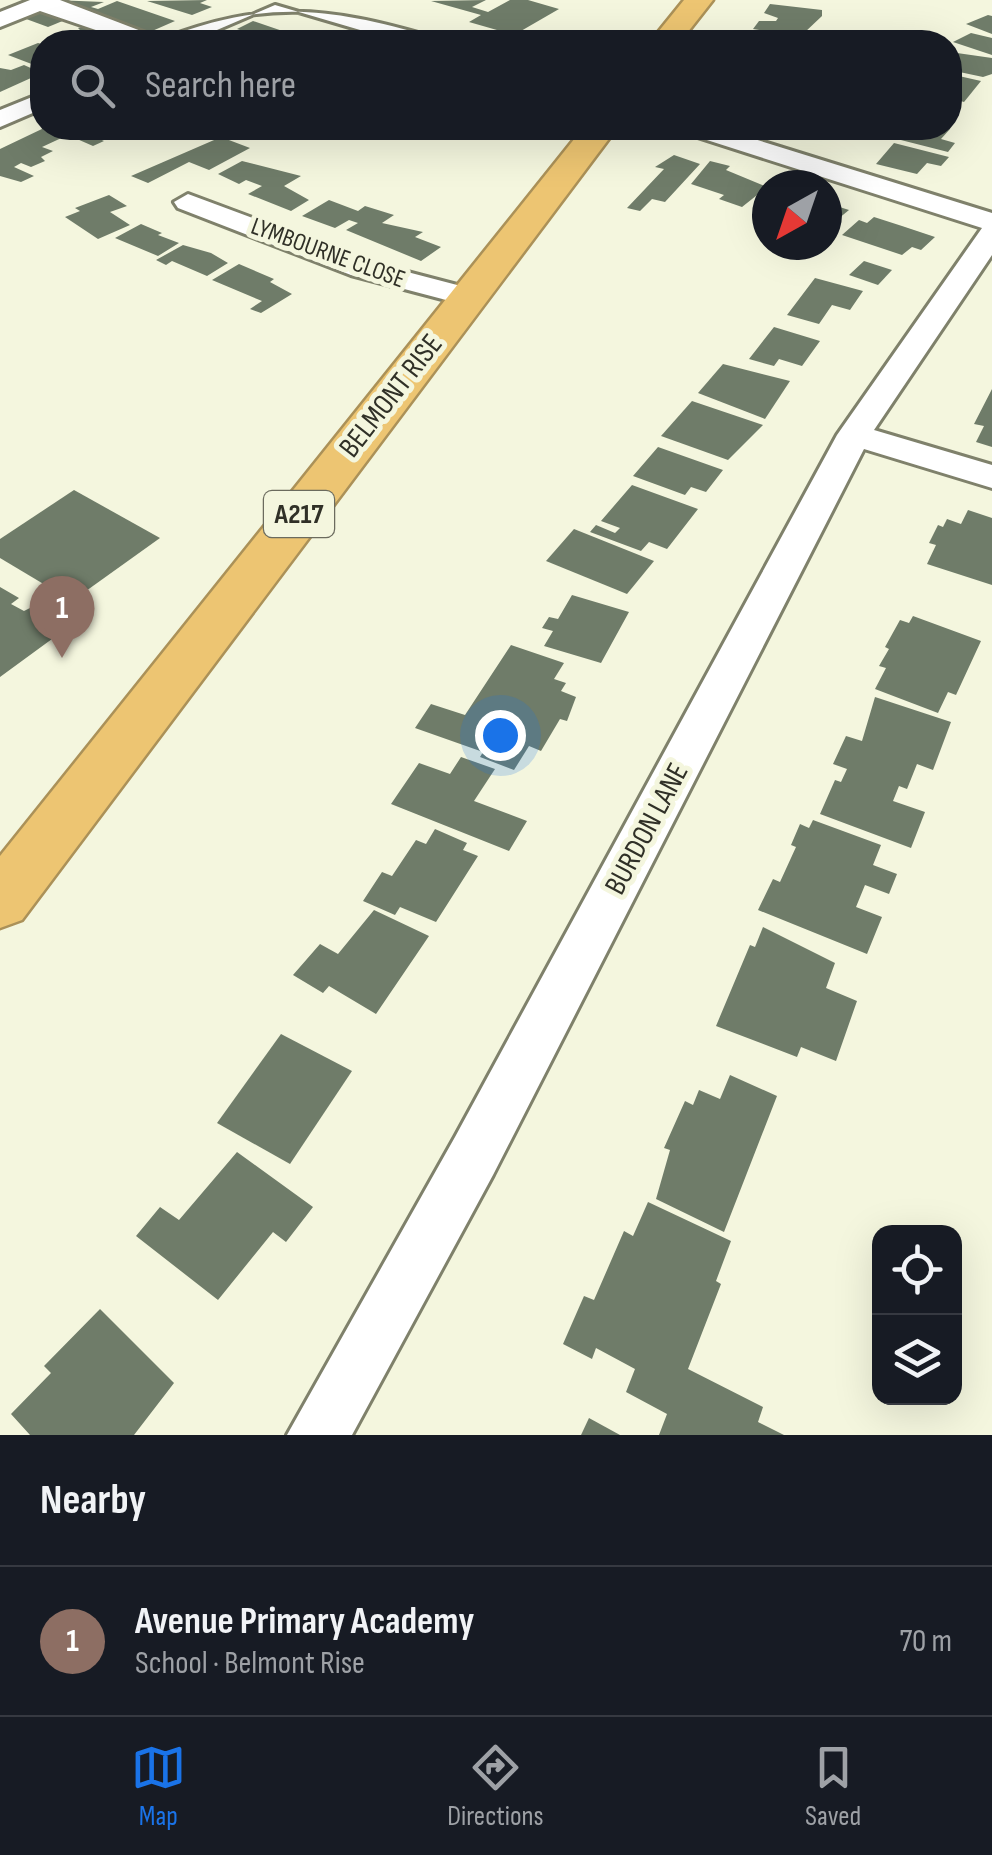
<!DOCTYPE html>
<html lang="en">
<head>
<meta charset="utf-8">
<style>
	body { margin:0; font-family:"Sofia Sans Condensed",sans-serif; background:#242831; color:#f1f3f6 }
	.controls { position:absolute; right:30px; bottom:30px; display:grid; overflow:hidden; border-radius:20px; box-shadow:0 10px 40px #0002 }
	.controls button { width:90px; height:90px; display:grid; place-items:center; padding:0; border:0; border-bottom:2px solid #363941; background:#171b24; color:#f1f3f6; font:50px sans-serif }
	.compass { position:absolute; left:752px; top:170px; width:90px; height:90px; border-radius:50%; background:#171b24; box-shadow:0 10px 40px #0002; rotate:220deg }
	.you { position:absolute; left:500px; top:735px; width:35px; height:35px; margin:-25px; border:8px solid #fff; border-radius:50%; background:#1a73e8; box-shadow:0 0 0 15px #1a73e833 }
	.badge { display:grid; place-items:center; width:65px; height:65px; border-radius:50%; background:#1a73e8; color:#fff; font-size:32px; font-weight:700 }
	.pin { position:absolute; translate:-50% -82px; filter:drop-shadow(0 2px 5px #0008) }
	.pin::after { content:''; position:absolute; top:52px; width:35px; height:30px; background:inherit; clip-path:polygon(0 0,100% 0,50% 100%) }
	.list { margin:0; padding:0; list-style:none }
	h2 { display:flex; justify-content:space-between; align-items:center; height:130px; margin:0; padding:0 40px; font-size:42px }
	h2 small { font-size:32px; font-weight:400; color:#9ea1a6 }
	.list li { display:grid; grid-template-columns:65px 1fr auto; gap:30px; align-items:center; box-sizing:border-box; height:150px; padding:0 40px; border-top:2px solid #363941 }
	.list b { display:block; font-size:38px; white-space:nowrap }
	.list p { margin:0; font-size:32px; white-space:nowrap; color:#9ea1a6 }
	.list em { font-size:32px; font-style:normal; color:#9ea1a6 }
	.icon { flex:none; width:55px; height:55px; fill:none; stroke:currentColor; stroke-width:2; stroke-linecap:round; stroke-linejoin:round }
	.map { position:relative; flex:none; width:992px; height:1435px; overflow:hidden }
	.search { position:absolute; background:#171b24; box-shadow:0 10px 40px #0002; left:30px; right:30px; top:30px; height:110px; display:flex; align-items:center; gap:25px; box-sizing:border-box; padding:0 35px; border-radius:40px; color:#9ea1a6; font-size:38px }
	.sheet { height:280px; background:#171b24 }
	nav { display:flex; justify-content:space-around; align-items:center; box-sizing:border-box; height:140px; border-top:2px solid #363941; background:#171b24; font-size:28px; color:#9ea1a6 }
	nav a { display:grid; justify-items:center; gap:5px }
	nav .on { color:#1a73e8 }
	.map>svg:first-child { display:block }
</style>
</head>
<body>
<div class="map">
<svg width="992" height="1435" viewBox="0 0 992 1435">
	<rect width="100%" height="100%" fill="#f4f6de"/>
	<g fill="#6f7c69">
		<path d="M54,0L104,2L91,7L98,9L117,1L175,21L143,35Z"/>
		<path d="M207,0L200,3L212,7L192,15L147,1Z"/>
		<path d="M486,0L472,7L488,12L510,0H528L559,9L514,35L469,22L481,15L431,1Z"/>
		<path d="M770,4L822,10V16L804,33L794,31L791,35L753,29L759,21H776L778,18L764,13Z"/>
		<path d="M32,10L49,14L65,20L48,27L18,16Z"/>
		<path d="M988,15L992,16V34L966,24Z"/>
		<path d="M253,21L303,38L322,42H278L237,29Z"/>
		<path d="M88,26L123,37L110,42H55L84,34L78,28Z"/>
		<path d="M971,33L992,38V55L953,42Z"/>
		<path d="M38,43L42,44V68L8,55Z"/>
		<path d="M950,52L992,58V74L983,77L950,70Z"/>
		<path d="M24,65L42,73L0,92V68L11,70Z"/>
		<path d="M950,74L981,81L964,102L950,98Z"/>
		<path d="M44,128L70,134L42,147L53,151L41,157L45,161L31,167L21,163L14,167L34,176L21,182L0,176V149Z"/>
		<path d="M72,128H99L91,135L104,141L93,146L77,139L87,134Z"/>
		<path d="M470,128H530L504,138Z"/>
		<path d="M902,128L950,129L941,139L955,143L948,152L893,138Z"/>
		<path d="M221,137L250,148L209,170L189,162L148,183L131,176Z"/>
		<path d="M894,143L949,157L941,166L927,163L917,174L876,164Z"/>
		<path d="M674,155L700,164L665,202L652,199L640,211L627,208L664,169L655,167Z"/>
		<path d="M242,161L301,176L284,186L309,200L291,211L248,194L262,186L246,180L239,184L218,174Z"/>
		<path d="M710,161L730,166L726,170L767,187L742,207L719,199L724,195L691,184Z"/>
		<path d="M109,195L127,206L110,212L130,225L98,239L65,217L80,211L75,208Z"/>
		<path d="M329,200L358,211L365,206L394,215L382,223L423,232L415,237L441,247L421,261L346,230L358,223L349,220L335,228L302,216Z"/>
		<path d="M827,203L849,210L827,228Z"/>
		<path d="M874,217L902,226L935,237L921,250L912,247L902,255L842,235L859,220L867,223Z"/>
		<path d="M141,224L162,233L158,235L179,243L158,256L115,238Z"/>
		<path d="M183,245L211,253L228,263L207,276L172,261L166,265L156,260Z"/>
		<path d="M864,261L892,270L878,285L849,275Z"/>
		<path d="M239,264L274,279L270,282L292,294L261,313L250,309L262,301L212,280Z"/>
		<path d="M815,278L863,291L850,310L832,305L819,324L787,315Z"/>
		<path d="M774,327L820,341L802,366L779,359L774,366L749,359Z"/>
		<path d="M723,364L790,381L765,419L698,393Z"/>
		<path d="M992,389V447L976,442L984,426L974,424Z"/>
		<path d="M692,401L763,425L728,460L661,436Z"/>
		<path d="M658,447L723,470L706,492L691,487L685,495L633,476Z"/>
		<path d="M632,485L698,509L667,549L649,542L641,551L590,532L596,525L615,533L620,528L601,521Z"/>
		<path d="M74,490L160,538L72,601L0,558V539Z"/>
		<path d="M968,510L992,518V585L927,564L936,545L929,543L938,525L943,527L947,519L961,524Z"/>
		<path d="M574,529L654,561L627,594L546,561Z"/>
		<path d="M0,587L19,598L11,604L24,611L32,607L67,628L0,677Z"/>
		<path d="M572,595L629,612L601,663L544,646L553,631L542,628L549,617L558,619Z"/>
		<path d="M913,616L981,641L956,695L948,692L938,713L875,689L886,668L879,666L889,649L885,647L900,620L909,623Z"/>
		<path d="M511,645L564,663L554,679L566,683L561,691L576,697L567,721L560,719L541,751L529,746L514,770L480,757L483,752L415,728L431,704L465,715Z"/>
		<path d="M875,697L951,722L933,770L917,764L907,789L899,786L893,801L925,812L911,848L820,814L835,780L841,782L847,769L833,764L846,736L862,741Z"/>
		<path d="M461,757L495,769L474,801L527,821L509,851L391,804L419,763L450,774Z"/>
		<path d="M813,820L881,845L873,865L897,874L889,894L865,885L856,907L882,917L867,954L758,910L773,879L780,882L796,847L791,845L800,824L809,828Z"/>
		<path d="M435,829L467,843L463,850L478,856L436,922L400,907L395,915L363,901L382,872L392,876L416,840L426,844Z"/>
		<path d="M374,910L429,936L376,1014L329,986L323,993L293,975L320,944L338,954Z"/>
		<path d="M763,927L835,963L826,988L857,1001L836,1061L801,1047L797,1057L716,1026L750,945L755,947Z"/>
		<path d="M281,1034L352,1071L290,1164L217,1123Z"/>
		<path d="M730,1075L777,1096L724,1232L656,1199L670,1150L664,1148L685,1101L693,1105L699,1090L720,1099Z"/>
		<path d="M237,1152L313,1207L286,1242L273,1232L218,1300L136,1236L160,1207L179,1220Z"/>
		<path d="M648,1202L731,1241L716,1281L721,1284L688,1369L763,1407L758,1422L784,1435H659L667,1414L626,1392L635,1369L596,1348L592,1359L563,1344L584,1296L594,1300L624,1231L633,1236Z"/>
		<path d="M100,1309L174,1383L134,1435H30L11,1414L51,1373L44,1366Z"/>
		<path d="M589,1418L620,1435H581Z"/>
	</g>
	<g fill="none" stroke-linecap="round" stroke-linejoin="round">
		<defs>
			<g id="minor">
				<path d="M30,0H60L162,39C265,0 325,6 432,37L436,42H401L275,5L189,42H131L40,11L0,27V12Z"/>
				<path d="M42,93V109L0,127V110Z"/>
				<path d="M681,128H719L992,213V255L874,430L992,465V488L864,449L493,1175L352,1435H287L455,1137L837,435L982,228L685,133Z"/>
				<path d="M188,194L373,263L480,291L484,297L469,306L351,275L178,208L174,202Z"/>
			</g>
			<g id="highway">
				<path d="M684,0H713L680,42H650Z"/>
				<path d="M583,128H617L22,920L0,928V856Z"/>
			</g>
		</defs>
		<use href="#minor" stroke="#7f816b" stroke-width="6"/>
		<use href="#highway" stroke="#ab9158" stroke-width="5"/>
		<use href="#minor" fill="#fff" fill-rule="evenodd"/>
		<use href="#highway" fill="#edc572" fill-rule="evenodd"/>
	</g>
	<g text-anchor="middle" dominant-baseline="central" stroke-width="10" stroke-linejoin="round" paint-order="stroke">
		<g font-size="25" fill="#303027" stroke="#f4f6de">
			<text transform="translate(328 253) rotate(20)">LYMBOURNE CLOSE</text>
		</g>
		<rect fill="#f4f6de" stroke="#6b6b5e" stroke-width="2.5" x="264" y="491" width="70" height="46" rx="8"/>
		<g font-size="28" font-weight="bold" fill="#303027">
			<text x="299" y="514">A217</text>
		</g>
		<g font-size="30" fill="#303027" stroke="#f4f6de">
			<text transform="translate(391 396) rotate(-52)">BELMONT RISE</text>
			<text transform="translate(647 829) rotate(-62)">BURDON LANE</text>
		</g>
	</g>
</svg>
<div class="controls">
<button><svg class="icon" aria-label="locate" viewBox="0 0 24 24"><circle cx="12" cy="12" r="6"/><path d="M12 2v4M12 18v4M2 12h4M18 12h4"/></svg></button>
<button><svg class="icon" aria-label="layers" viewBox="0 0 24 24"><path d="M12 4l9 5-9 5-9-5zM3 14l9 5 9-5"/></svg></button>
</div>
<svg class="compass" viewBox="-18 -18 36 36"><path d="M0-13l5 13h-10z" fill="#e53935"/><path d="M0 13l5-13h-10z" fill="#9ea1a6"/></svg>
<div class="you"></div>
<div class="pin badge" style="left:62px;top:658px;background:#8d6e63">1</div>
<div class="search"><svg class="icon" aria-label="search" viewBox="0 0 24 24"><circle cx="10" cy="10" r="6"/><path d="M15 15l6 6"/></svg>Search here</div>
</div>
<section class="sheet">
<h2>Nearby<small></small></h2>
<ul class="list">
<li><span class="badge" style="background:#8d6e63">1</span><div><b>Avenue Primary Academy</b><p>School · Belmont Rise</p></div><em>70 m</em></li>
</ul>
</section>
<nav>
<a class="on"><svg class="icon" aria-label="map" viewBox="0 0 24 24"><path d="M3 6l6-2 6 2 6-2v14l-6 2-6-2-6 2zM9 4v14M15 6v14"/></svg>Map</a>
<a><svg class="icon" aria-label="directions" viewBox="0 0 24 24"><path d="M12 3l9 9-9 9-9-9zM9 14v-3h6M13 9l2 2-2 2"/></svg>Directions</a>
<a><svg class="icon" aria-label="saved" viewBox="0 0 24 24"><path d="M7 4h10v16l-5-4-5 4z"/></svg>Saved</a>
</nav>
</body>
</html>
